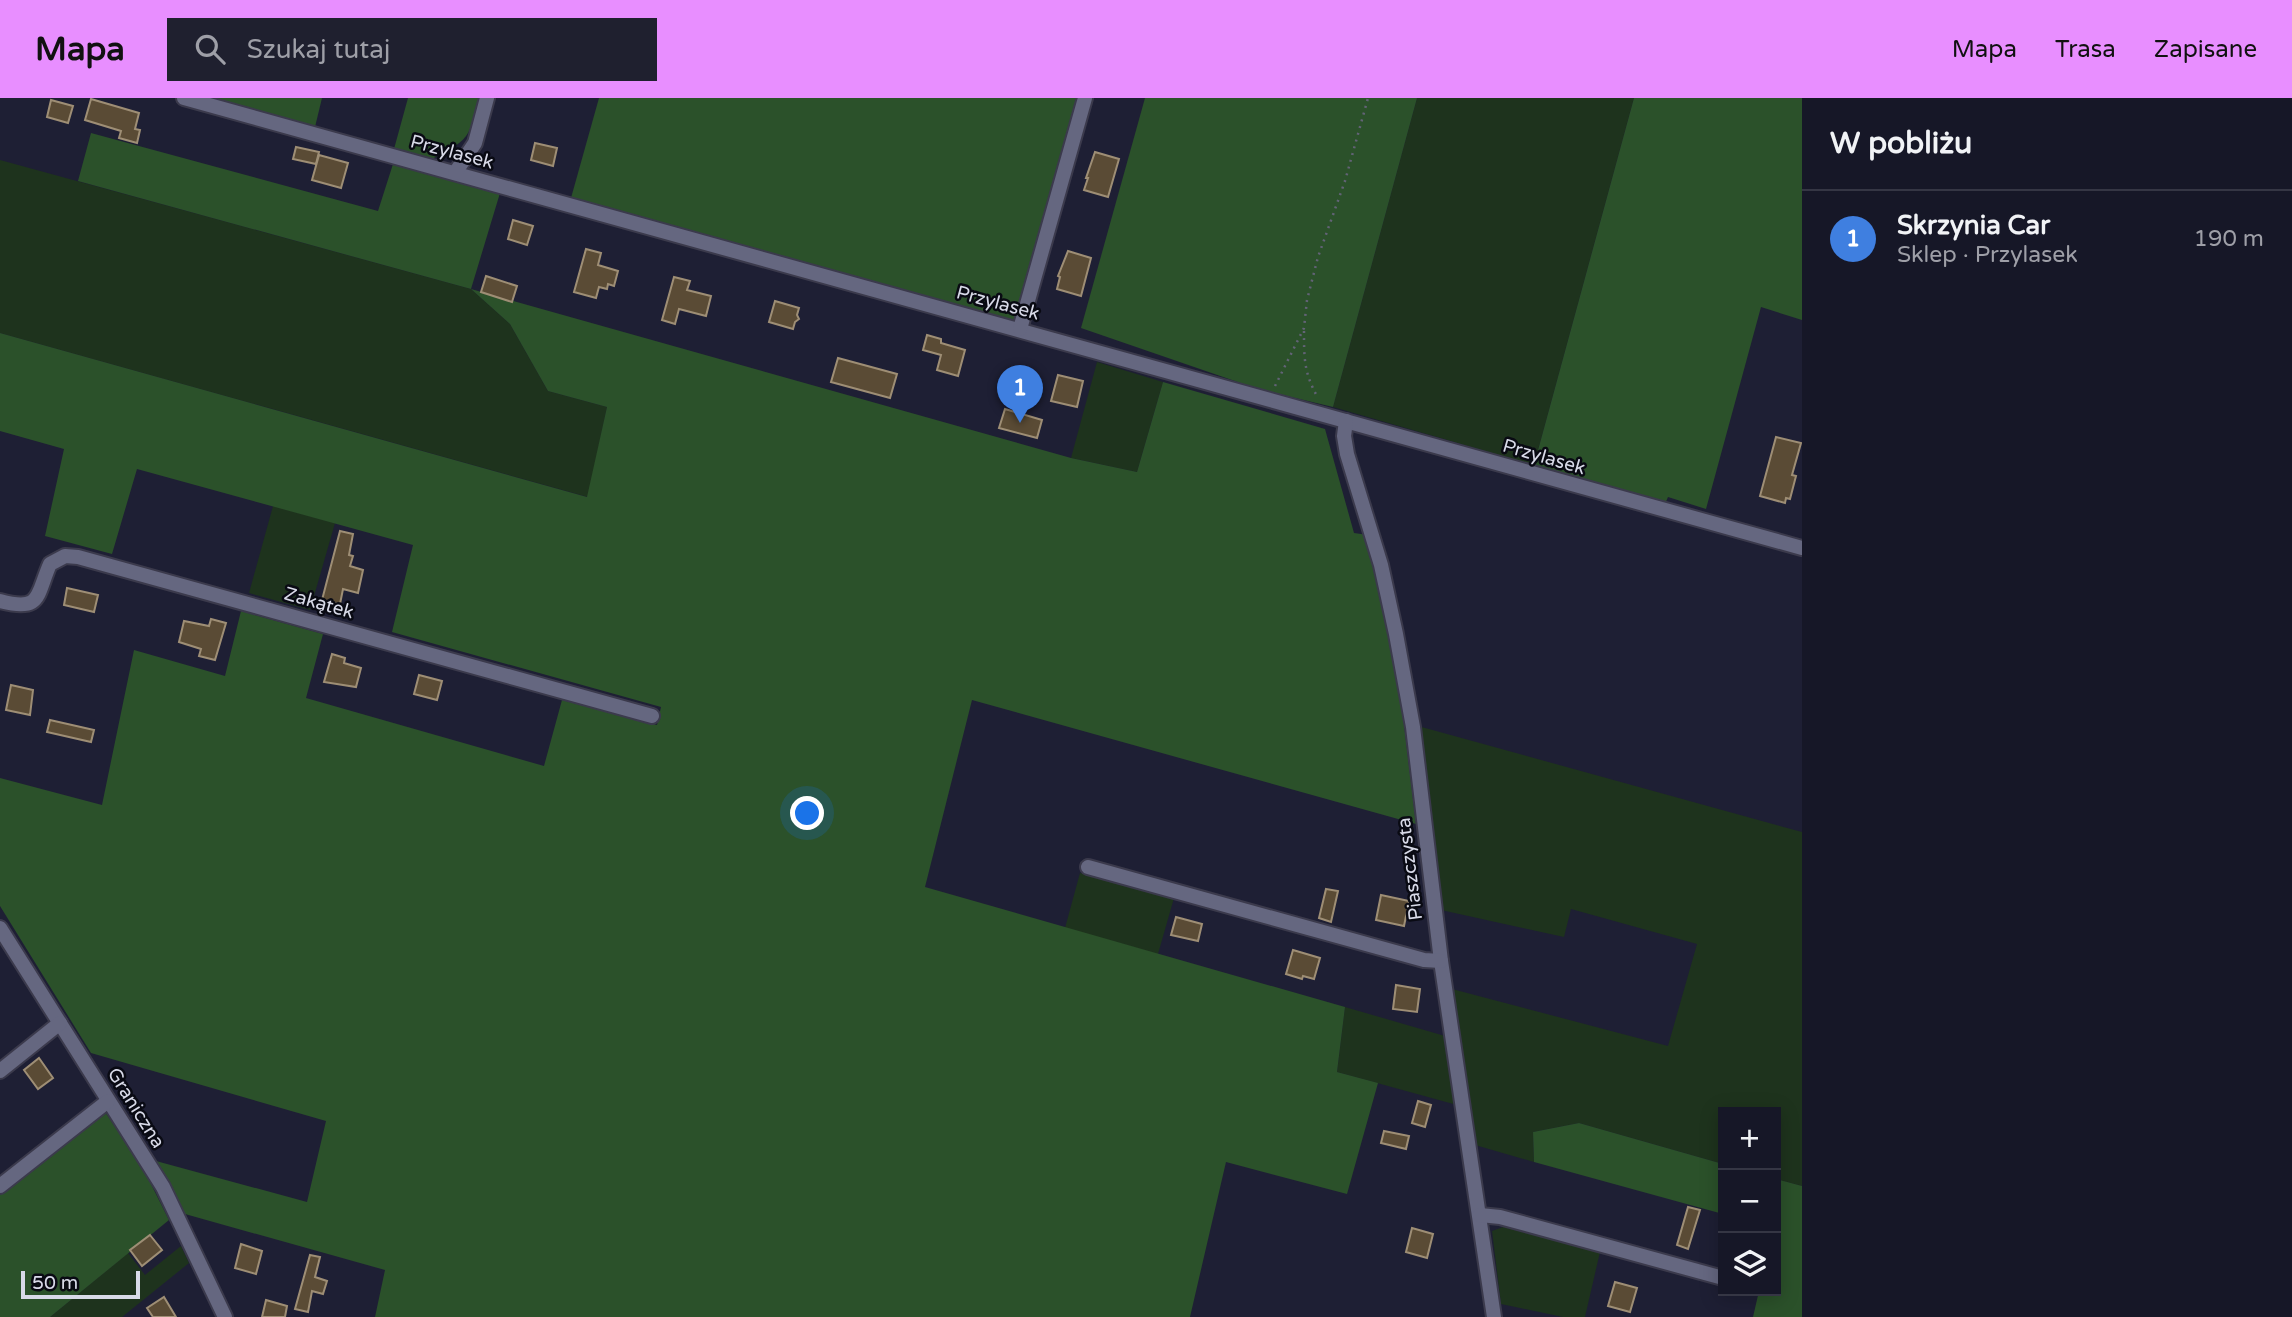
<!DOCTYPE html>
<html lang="pl">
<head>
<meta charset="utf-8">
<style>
	body { margin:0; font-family:"Varela Round",sans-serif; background:#1f202f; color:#f1f3f6 }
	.controls { position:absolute; right:21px; bottom:21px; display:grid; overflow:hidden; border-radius:0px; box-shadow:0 4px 18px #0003 }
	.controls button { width:63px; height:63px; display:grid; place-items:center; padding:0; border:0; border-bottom:2px solid #353644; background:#161727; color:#f1f3f6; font:35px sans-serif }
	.scale { position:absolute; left:21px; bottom:18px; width:119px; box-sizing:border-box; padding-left:7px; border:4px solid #d8dae8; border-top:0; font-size:19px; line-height:24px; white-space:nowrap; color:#d8dae8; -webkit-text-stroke:5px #090a13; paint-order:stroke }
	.you { position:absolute; left:808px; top:716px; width:24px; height:24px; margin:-18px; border:5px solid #fff; border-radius:50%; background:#1a73e8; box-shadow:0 0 0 10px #1a73e833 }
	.badge { display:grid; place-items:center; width:46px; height:46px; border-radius:50%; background:#e88eff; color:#fff; font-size:23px; font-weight:700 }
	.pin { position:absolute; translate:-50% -58px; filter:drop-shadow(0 2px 4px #0008) }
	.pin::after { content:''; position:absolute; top:37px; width:24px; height:21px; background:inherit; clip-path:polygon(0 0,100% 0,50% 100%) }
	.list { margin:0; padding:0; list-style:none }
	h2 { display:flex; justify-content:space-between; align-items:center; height:91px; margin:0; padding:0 28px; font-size:30px }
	h2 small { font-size:23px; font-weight:400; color:#9e9fa7 }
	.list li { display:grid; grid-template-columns:46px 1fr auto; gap:21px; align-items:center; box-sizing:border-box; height:98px; padding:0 28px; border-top:2px solid #353644 }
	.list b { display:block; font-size:26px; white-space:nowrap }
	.list p { margin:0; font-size:23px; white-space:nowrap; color:#9e9fa7 }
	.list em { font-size:23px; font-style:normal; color:#9e9fa7 }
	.icon { flex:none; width:38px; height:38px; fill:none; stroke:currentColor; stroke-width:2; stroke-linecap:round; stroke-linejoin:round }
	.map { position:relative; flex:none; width:1802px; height:1219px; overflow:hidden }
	header { display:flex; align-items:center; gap:42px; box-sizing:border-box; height:98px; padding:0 35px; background:#e88eff; color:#111 }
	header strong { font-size:33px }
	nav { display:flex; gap:38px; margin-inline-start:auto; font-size:24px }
	.search { width:490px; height:63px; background:#1f202f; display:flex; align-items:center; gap:18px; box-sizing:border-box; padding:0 24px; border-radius:0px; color:#9e9fa7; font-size:26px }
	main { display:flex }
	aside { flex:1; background:#161727 }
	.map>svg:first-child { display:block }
</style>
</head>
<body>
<header>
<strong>Mapa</strong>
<div class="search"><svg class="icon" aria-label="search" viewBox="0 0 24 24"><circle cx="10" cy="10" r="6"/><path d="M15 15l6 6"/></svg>Szukaj tutaj</div>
<nav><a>Mapa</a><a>Trasa</a><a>Zapisane</a></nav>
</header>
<main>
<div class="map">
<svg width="1802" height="1219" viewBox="0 0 1802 1219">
	<rect width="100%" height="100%" fill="#1e1f34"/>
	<g fill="#1e331d">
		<path d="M1417,0H1634L1534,367L1333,309Z"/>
		<path d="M0,62L471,191L510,226L548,293L607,309L588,399L0,235Z"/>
		<path d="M1097,264L1163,284L1137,374L1071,360Z"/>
		<path d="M273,408L335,425L310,512L249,495Z"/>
		<path d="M1418,628L1802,734V1088L1776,1081V1014H1723V1066L1579,1025L1533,1034L1534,1064L1475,1047L1452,891L1668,948L1697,846L1571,811L1564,839L1441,812Z"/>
		<path d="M1080,775L1174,800L1158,856L1065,830Z"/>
		<path d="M1345,909L1445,938L1457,1007L1337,974Z"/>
		<path d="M1503,1129L1600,1154L1585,1219H1563L1501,1206L1492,1133Z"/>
		<path d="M181,1148L189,1165L122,1219H50L128,1155L145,1177Z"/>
	</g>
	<g fill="#2b512a">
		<path d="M212,0H322L315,29Z"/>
		<path d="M408,0H480C468,41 470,41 432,61L394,51Z"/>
		<path d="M599,0H1079L1015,225L571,100Z"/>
		<path d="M1145,0H1417L1333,309L1258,291L1081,230Z"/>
		<path d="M1634,0H1802V222L1761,209L1706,411L1668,399L1665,406L1534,367Z"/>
		<path d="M91,35L378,113L393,66L500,95L471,191L1071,360L1137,374L1163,284L1325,331L1354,435L1368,437L1388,521L1399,585L1416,726L972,602L925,789L1345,909L1337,974L1378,985L1347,1096L1226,1064L1190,1219H375L385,1172L185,1116L156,1063L307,1104L326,1023L91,955L0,808V680L102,707L134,552L225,578L241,513L323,536L306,600L544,668L562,602L657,627L661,609L392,534L413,447L137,371L112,456L45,438L64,351L0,333V235L587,399L607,309L548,293L510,226L471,191L78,83Z"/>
		<path d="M104,1012L147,1078L169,1122L50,1219H0V1097Z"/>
		<path d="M1579,1025L1723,1066V1116L1534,1064L1533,1034Z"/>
		<path d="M1776,1081L1802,1088V1219H1753L1759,1193H1776Z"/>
	</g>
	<g fill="#5a4b35" stroke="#9e8e75" stroke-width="2">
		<path d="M91,1L139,15L135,31L140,32L137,45L119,40L121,33L85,22Z"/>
		<path d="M51,2L73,8L68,25L47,19Z"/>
		<path d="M535,45L557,50L553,68L531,62Z"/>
		<path d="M296,49L319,54L316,66L293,61Z"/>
		<path d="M1095,54L1119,61L1108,99L1084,92L1088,80H1086Z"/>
		<path d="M319,57L348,65L341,90L312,82Z"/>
		<path d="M513,122L533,128L527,147L508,141Z"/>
		<path d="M586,151L601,155L598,167L618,173L614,188L608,186L607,191L599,189L596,200L574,194Z"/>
		<path d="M1068,153L1091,160L1081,198L1057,191L1060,179L1058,178Z"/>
		<path d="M486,178L517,188L512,204L481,194Z"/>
		<path d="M674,179L690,183L687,192L711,198L706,218L679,211L675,226L662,222Z"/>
		<path d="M775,203L799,210L797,217L799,221L795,224L793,231L769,224Z"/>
		<path d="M927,237L941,241V245L965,252L958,278L937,272L941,257L923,252Z"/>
		<path d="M838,260L897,276L890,300L831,284Z"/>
		<path d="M1058,277L1083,283L1077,309L1051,303Z"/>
		<path d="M1005,311L1042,322L1037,340L999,330Z"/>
		<path d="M1776,339L1801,345L1792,377L1796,378L1790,401L1786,400L1785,405L1760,398Z"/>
		<path d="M340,433L353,436L349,457L353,458L350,468L363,472L358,495L343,491L340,506L322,502Z"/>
		<path d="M67,490L98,497L94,514L64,507Z"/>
		<path d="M211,521L226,525L215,562L199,558L201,551L179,544L184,523L209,528Z"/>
		<path d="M332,556L345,560L344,565L361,570L356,589L324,584Z"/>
		<path d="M419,577L442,583L437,602L414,596Z"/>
		<path d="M11,587L33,592L30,617L6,612Z"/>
		<path d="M50,622L94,632L91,644L47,634Z"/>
		<path d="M1326,791L1338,793L1331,824L1319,820Z"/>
		<path d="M1381,797L1409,803L1404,828L1376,822Z"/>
		<path d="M1176,819L1202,826L1198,843L1171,837Z"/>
		<path d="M1293,852L1320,860L1314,881L1303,878L1302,881L1286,876Z"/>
		<path d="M1396,887L1420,891L1417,914L1393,911Z"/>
		<path d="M39,960L53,980L38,991L24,972Z"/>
		<path d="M1418,1003L1431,1007L1425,1029L1412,1025Z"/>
		<path d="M1384,1033L1409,1038L1406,1051L1381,1045Z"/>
		<path d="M1688,1109L1700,1112L1688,1151L1677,1147Z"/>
		<path d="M1412,1130L1433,1136L1427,1160L1406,1154Z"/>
		<path d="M150,1137L162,1152L142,1168L130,1152Z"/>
		<path d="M241,1146L262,1153L256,1176L235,1170Z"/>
		<path d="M310,1157L320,1159L315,1179L327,1183L323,1196L312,1193L308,1214L295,1211Z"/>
		<path d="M1615,1184L1637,1190L1630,1214L1608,1208Z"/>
		<path d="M164,1199L176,1219H153L147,1210Z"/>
		<path d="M266,1202L287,1208L285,1219H262Z"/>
	</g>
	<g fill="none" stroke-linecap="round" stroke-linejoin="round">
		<defs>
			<g id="minor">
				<path d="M184,0L1802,450"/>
				<path d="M455,75L475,45L487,0"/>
				<path d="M1020,231L1085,0"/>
				<path d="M1346,323L1344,338L1347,356L1381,467L1396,536L1413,629L1441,863L1494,1219"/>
				<path d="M0,503C42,514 36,498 50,466L65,458L78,459L652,618"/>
				<path d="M1088,769L1424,862L1441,863"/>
				<path d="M0,830L163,1089L225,1219"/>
				<path d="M0,973L60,925"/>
				<path d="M0,1088L108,1003"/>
				<path d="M1480,1117L1500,1119L1723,1180"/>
			</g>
		</defs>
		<use href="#minor" stroke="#3b3a4c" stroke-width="18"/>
		<g stroke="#626376" stroke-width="2.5" stroke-dasharray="2 5" stroke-linecap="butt">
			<path d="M1304,233C1304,261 1304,275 1318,300"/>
			<path d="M1275,288L1304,230L1307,202L1318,159L1345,83L1368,0"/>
		</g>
		<use href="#minor" stroke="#656780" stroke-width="14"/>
	</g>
	<g text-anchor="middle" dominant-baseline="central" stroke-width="5" stroke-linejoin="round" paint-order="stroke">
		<g font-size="19" fill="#d8dae8" stroke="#090a13">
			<text transform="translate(452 54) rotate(15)">Przylasek</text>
			<text transform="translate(998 205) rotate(15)">Przylasek</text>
			<text transform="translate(1544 359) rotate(16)">Przylasek</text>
			<text transform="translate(319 505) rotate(16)">Zakątek</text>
			<text transform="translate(1410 771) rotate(-97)">Piaszczysta</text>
			<text transform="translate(136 1010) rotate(58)">Graniczna</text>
		</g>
	</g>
</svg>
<div class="controls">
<button>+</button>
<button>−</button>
<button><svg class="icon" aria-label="layers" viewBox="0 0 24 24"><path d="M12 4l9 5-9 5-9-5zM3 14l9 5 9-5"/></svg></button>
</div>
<div class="scale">50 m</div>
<div class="you"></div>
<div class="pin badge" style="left:1020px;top:325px;background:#3f7fe0">1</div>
</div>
<aside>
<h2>W pobliżu<small></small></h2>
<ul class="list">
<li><span class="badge" style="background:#3f7fe0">1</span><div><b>Skrzynia Car</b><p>Sklep · Przylasek</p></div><em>190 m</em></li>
</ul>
</aside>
</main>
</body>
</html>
